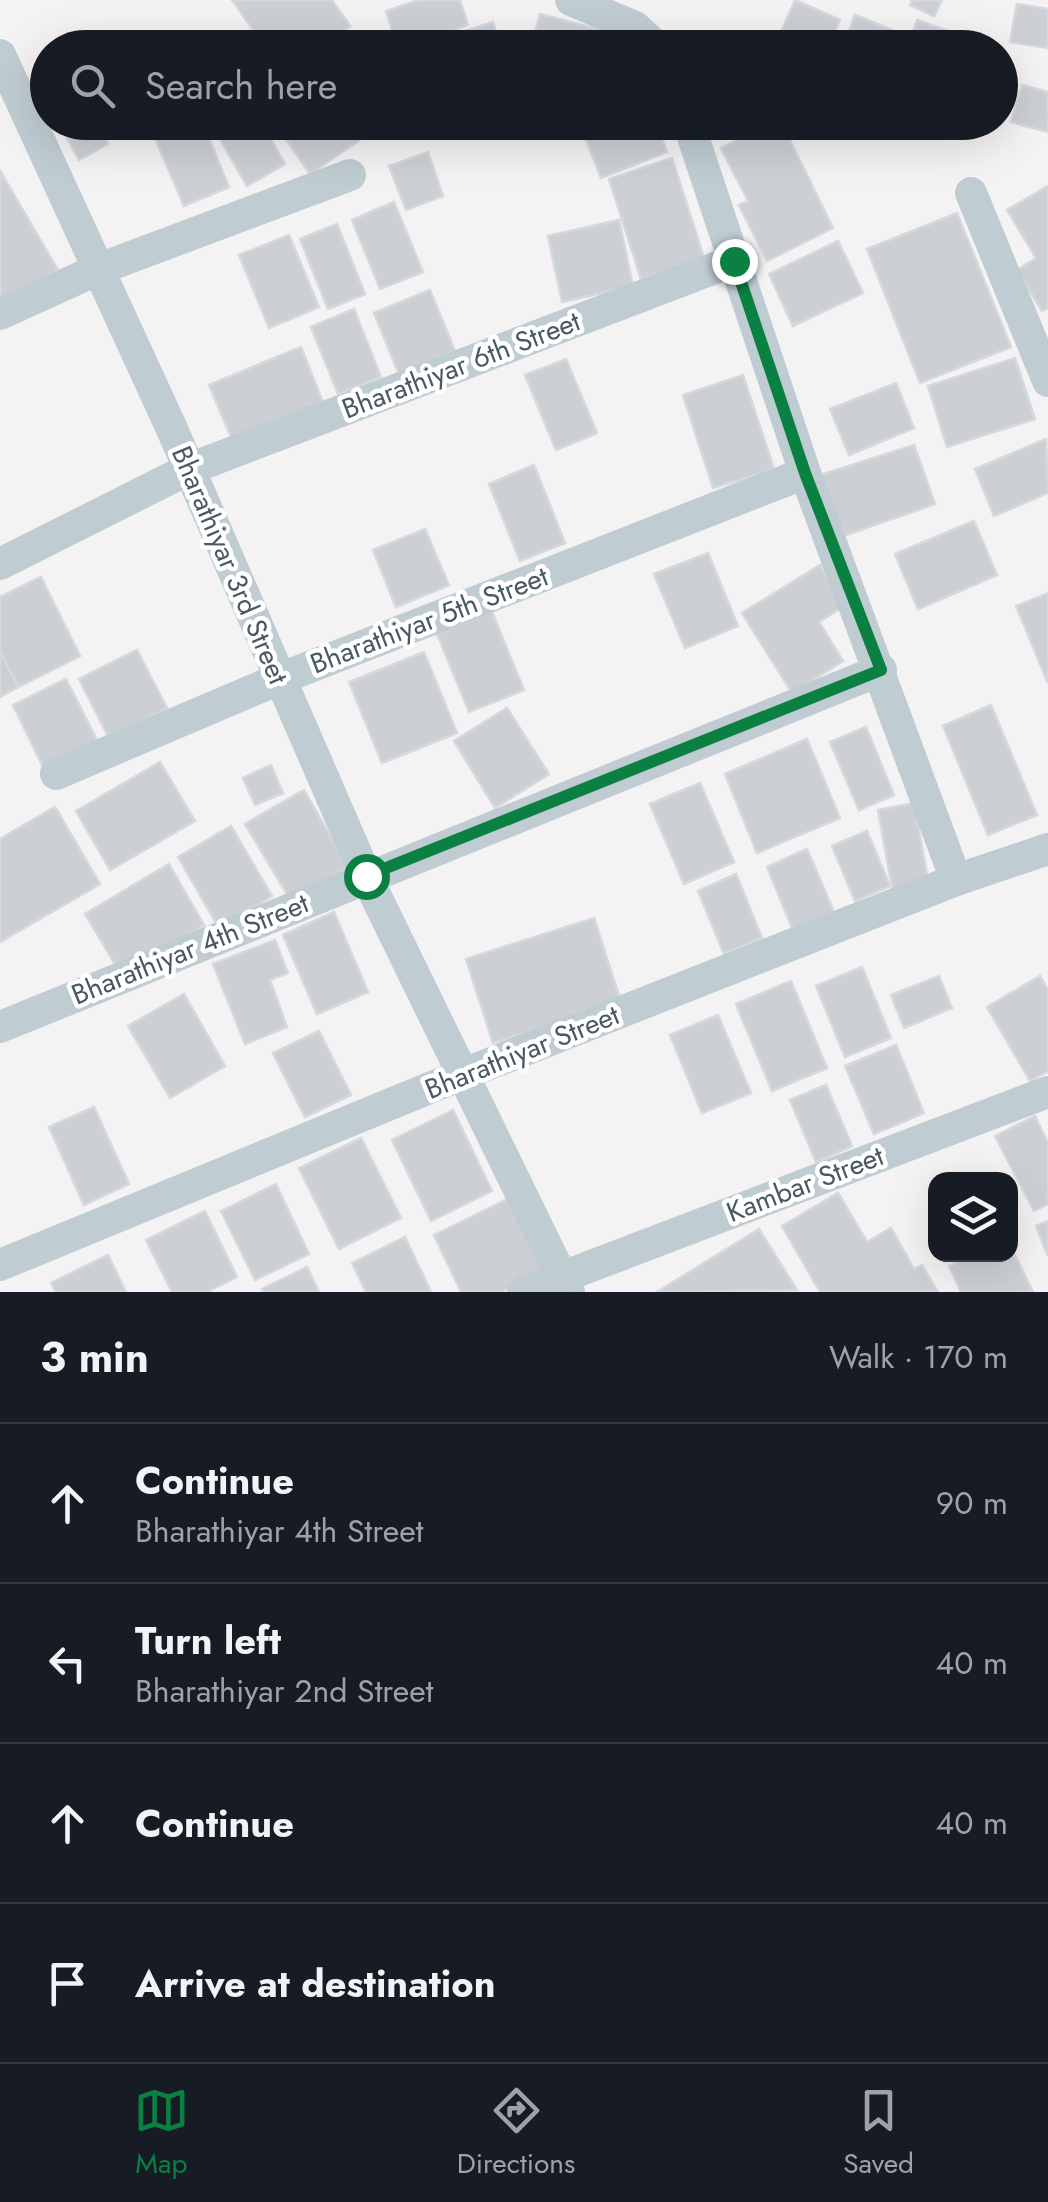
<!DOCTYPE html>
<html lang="en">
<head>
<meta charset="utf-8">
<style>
	body { margin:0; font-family:Jost,sans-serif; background:#242831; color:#f1f3f6 }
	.controls { position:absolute; right:30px; bottom:30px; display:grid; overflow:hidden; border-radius:20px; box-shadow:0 10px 40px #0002 }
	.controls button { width:90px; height:90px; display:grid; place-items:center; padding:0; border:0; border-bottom:2px solid #363941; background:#171b24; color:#f1f3f6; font:50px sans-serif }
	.stop { position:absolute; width:30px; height:30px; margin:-22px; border:8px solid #0b8043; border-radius:50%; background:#fff }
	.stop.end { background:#0b8043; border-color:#fff; box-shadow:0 2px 10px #0008 }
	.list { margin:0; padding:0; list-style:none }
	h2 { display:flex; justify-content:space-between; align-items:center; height:130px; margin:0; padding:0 40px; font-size:42px }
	h2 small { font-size:32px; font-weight:400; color:#9ea1a6 }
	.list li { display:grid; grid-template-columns:65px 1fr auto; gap:30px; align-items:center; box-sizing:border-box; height:160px; padding:0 40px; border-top:2px solid #363941 }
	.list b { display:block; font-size:38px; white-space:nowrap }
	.list p { margin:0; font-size:32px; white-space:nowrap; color:#9ea1a6 }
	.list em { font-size:32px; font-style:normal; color:#9ea1a6 }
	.icon { flex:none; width:55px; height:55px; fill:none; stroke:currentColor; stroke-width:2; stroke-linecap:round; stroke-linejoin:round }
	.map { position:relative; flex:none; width:1048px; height:1292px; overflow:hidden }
	.search { position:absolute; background:#171b24; box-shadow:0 10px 40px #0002; left:30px; right:30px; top:30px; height:110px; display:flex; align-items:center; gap:25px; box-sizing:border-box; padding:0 35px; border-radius:55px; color:#9ea1a6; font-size:38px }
	.sheet { height:770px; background:#171b24 }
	nav { display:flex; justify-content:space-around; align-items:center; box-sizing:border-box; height:140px; border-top:2px solid #363941; background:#171b24; font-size:28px; color:#9ea1a6 }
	nav a { display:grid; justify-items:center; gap:5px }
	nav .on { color:#0b8043 }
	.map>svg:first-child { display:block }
</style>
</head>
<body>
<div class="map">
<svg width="1048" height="1292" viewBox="0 0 1048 1292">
	<rect width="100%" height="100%" fill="#f4f2f2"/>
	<g fill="#ccd0d4" stroke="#d5d9dd" stroke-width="2.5">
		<path d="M232,0H332L350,26L320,48H266Z"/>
		<path d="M419,0H460L468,25L398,48L386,11Z"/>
		<path d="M795,0L840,20L828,48H774Z"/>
		<path d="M912,0H942L934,16L910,5Z"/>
		<path d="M1017,4L1048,9V48L1010,42Z"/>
		<path d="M540,14L639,40L637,48H531Z"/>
		<path d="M855,15L894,31L887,48H843Z"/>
		<path d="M917,20L948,31L942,48L909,44Z"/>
		<path d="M493,22L501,48H421L420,45Z"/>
		<path d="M228,35L235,48H207Z"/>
		<path d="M1022,85L1048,92V132L1011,122Z"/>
		<path d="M59,122H97L108,144L79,160Z"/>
		<path d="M192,122H202L229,187L184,206L155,138Z"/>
		<path d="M216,122H261L285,164L247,186L212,125Z"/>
		<path d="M274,122H348L360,140L310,174Z"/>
		<path d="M579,122H655L667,152L601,178Z"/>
		<path d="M773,122H781L833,228L767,261L739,205L748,201L721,148Z"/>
		<path d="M428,152L443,196L406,210L389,166Z"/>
		<path d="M672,158L704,258L641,279L609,179Z"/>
		<path d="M0,171L58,270L0,300Z"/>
		<path d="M1048,186V308L1042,311L1017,270L1036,258L1007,210Z"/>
		<path d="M394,202L423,272L380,289L352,220Z"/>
		<path d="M957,213L1011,347L920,383L867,249Z"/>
		<path d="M619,220L633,286L562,302L548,236Z"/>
		<path d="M337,224L365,294L328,309L300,239Z"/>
		<path d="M289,235L319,307L269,328L239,255Z"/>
		<path d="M838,241L863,293L793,326L769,274Z"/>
		<path d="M430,290L455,351L399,374L374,313Z"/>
		<path d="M354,309L381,377L338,394L311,327Z"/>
		<path d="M301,347L324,405L233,442L209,385Z"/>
		<path d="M1015,358L1035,419L947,447L928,386Z"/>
		<path d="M566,359L597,433L556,450L525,375Z"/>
		<path d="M743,375L774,469L713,488L683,395Z"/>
		<path d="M896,383L914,428L849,455L830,409Z"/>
		<path d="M1046,439L1048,493L994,516L975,469Z"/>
		<path d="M914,445L935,504L835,539L814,477Z"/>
		<path d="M534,465L565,543L520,561L489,484Z"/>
		<path d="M974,521L997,575L918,609L895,554Z"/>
		<path d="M425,529L449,585L396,607L373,550Z"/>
		<path d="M708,553L738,626L685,648L654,574Z"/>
		<path d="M820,565L844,606L819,622L843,661L792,693L742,613Z"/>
		<path d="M41,577L80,656L18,687L0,651V597Z"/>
		<path d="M1048,593V683L1016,606Z"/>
		<path d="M492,612L524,690L469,712L437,634Z"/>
		<path d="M137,650L167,708L109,738L79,679Z"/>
		<path d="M0,651L18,687L0,697Z"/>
		<path d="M424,652L457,733L382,763L349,682Z"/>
		<path d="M66,679L99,744L45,771L13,705Z"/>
		<path d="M991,705L1037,815L988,835L943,726Z"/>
		<path d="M507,708L549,774L495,808L454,741Z"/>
		<path d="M866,727L894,795L859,810L830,742Z"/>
		<path d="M807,739L840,818L757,853L725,774Z"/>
		<path d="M160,762L195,821L110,870L76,811Z"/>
		<path d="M271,765L283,793L255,805L243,778Z"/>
		<path d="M700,783L734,862L684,884L650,804Z"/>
		<path d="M304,790L348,867L291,901L245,824Z"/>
		<path d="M914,803L929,886L893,893L878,810Z"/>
		<path d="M55,807L100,884L0,942V839Z"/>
		<path d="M231,826L272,896L219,928L178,857Z"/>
		<path d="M867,831L890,886L855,901L832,846Z"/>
		<path d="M807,849L834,912L793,930L767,867Z"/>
		<path d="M169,864L204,925L121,974L85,914Z"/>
		<path d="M736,874L762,938L724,954L698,891Z"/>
		<path d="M334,912L368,992L317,1014L283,935Z"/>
		<path d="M594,918L621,1002L493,1043L466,959Z"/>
		<path d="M275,940L288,973L270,980L287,1027L245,1044L213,964Z"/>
		<path d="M862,967L891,1038L845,1057L816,986Z"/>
		<path d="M939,976L952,1008L904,1028L891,995Z"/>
		<path d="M1040,976L1048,990V1071L1030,1081L987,1007Z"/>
		<path d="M791,981L827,1068L772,1091L736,1004Z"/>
		<path d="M184,994L225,1066L170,1098L128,1026Z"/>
		<path d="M718,1015L751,1093L702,1113L670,1035Z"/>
		<path d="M319,1031L351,1095L305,1117L273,1053Z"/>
		<path d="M896,1045L924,1113L874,1134L845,1066Z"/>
		<path d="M826,1085L852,1146L816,1162L790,1100Z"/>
		<path d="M94,1107L129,1184L84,1205L49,1127Z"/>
		<path d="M453,1110L492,1191L431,1221L392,1140Z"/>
		<path d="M1035,1116L1048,1143V1204L1034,1211L995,1136Z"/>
		<path d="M361,1138L401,1218L339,1249L299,1168Z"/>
		<path d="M276,1184L309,1254L255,1280L221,1211Z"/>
		<path d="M838,1193L867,1242L891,1228L914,1269L922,1265L938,1292H820L782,1226Z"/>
		<path d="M508,1199L544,1271L501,1292H461L434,1235Z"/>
		<path d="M205,1211L237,1277L207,1292H172L146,1240Z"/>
		<path d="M1048,1221V1256L1036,1226Z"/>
		<path d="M759,1229L797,1290L657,1292Z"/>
		<path d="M405,1237L431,1292H366L352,1263Z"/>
		<path d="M1010,1245L1033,1292H961L949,1266L974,1254H1010Z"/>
		<path d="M108,1255L126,1292H56L51,1283Z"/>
		<path d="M307,1267L319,1292H264L262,1289Z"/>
	</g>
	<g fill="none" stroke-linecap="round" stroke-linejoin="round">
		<g stroke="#bfccd2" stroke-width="32">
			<path d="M571,0L635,27L658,48"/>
			<path d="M0,55L171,427L366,876L569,1292"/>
			<path d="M688,122L805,473L956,880"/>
			<path d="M971,193L1048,381"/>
			<path d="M0,314L99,269L350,175"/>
			<path d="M0,564L189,469L733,261"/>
			<path d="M56,774L279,679L805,473"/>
			<path d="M0,1027L881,670"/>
			<path d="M0,1265L461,1075L956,880L1048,849"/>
			<path d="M523,1292L1048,1092"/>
		</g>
	</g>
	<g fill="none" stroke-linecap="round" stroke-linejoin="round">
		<path stroke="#0b8043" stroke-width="12" d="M366,876L881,670L805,473L734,261"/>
	</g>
	<g text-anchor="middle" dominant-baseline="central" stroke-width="9" stroke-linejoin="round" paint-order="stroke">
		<g font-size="28" fill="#485961" stroke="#fff">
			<text transform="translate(461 365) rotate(-21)">Bharathiyar 6th Street</text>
			<text transform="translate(230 565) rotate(67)">Bharathiyar 3rd Street</text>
			<text transform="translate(429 620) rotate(-21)">Bharathiyar 5th Street</text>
			<text transform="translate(190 949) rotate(-22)">Bharathiyar 4th Street</text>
			<text transform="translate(522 1052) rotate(-22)">Bharathiyar Street</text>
			<text transform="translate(805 1184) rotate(-21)">Kambar Street</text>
		</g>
	</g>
</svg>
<div class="controls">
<button><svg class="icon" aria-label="layers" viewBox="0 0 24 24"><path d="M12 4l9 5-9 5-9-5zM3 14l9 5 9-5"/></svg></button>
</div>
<div class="stop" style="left:366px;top:876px"></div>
<div class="stop end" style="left:734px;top:261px"></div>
<div class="search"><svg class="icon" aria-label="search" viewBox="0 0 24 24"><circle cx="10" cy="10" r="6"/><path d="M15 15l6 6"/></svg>Search here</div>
</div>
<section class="sheet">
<h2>3 min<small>Walk · 170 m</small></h2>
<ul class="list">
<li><svg class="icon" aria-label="ahead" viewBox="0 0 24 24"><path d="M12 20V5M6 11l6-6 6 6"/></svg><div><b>Continue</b><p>Bharathiyar 4th Street</p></div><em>90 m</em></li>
<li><svg class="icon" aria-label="left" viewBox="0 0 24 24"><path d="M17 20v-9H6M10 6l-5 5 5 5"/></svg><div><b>Turn left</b><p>Bharathiyar 2nd Street</p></div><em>40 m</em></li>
<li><svg class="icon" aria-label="ahead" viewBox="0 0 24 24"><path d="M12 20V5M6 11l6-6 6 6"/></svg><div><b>Continue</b></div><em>40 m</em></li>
<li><svg class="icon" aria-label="arrive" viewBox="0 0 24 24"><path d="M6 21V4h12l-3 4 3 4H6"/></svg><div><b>Arrive at destination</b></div></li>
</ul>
</section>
<nav>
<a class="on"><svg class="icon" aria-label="map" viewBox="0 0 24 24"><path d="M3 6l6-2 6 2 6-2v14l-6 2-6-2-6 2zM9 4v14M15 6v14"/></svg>Map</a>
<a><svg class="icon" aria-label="directions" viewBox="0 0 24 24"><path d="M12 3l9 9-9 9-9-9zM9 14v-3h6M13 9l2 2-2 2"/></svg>Directions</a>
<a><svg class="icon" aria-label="saved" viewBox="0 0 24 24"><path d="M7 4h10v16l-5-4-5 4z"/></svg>Saved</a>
</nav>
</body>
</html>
